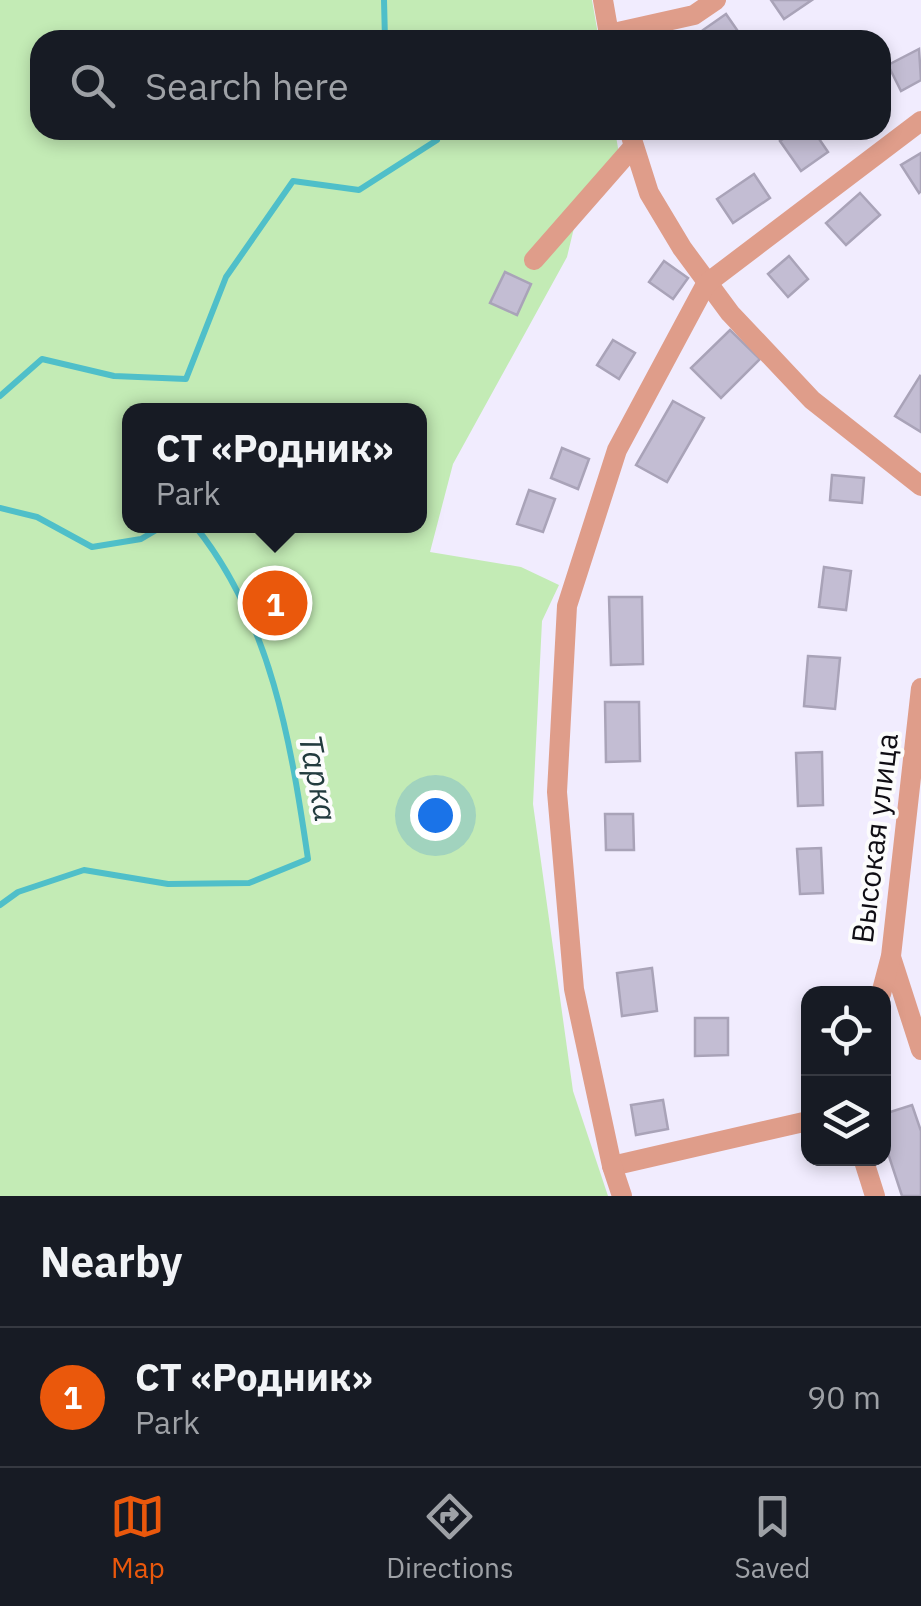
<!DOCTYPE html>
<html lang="en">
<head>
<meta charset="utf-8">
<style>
	body { margin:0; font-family:"IBM Plex Sans",sans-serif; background:#242831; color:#f1f3f6 }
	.controls { position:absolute; right:30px; bottom:30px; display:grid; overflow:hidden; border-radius:20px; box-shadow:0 5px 15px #0003 }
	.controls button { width:90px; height:90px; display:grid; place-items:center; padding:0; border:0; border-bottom:2px solid #363941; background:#171b24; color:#f1f3f6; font:50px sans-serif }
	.you { position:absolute; left:435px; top:815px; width:35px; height:35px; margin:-25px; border:8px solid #fff; border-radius:50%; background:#1a73e8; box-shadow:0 0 0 15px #1a73e833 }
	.badge { display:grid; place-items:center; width:65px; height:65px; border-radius:50%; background:#ea580c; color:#fff; font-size:32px; font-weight:700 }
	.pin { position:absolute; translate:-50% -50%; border:5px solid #fff; box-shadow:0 2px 10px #0006 }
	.popup { position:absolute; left:122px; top:403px; width:305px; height:130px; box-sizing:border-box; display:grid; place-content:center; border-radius:20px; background:#171b24; filter:drop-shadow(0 2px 8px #0005); font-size:32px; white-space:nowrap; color:#9ea1a6 }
	.popup b { font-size:38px; color:#f1f3f6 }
	.popup::after { content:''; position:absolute; left:50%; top:100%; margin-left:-20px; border:20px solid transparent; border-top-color:#171b24 }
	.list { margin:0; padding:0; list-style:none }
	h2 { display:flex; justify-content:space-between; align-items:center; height:130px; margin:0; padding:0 40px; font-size:42px }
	h2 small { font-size:32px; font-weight:400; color:#9ea1a6 }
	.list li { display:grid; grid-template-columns:65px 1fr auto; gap:30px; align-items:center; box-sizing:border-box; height:140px; padding:0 40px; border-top:2px solid #363941 }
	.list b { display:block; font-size:38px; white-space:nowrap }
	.list p { margin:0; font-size:32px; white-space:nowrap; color:#9ea1a6 }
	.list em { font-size:32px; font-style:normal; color:#9ea1a6 }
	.icon { flex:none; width:55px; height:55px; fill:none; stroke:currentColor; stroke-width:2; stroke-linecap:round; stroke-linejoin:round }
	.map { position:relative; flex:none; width:921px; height:1196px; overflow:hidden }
	.search { position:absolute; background:#171b24; box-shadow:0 5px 15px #0003; left:30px; right:30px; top:30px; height:110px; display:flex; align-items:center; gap:25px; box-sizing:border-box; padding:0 35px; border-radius:30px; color:#9ea1a6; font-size:38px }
	.sheet { height:270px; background:#171b24 }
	nav { display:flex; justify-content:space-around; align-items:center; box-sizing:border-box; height:140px; border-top:2px solid #363941; background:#171b24; font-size:28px; color:#9ea1a6 }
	nav a { display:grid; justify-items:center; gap:5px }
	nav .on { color:#ea580c }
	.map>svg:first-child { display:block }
</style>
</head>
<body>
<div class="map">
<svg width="921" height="1196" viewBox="0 0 921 1196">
	<rect width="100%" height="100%" fill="#f1ecfe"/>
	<path fill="#c3ebb5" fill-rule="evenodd" d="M0,0H592L599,40H40V130H615L620,160L579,207L567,257L453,464L430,552L521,567L559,585L542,621L533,804L573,1091L608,1196H0ZM130,410H420V526H130Z"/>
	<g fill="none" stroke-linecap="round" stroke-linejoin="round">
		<g stroke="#4fbfc9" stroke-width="6">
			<path d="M384,0L385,40"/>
			<path d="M0,396L42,359L114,376L186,379L226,277L293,181L359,190L437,140L431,130"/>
			<path d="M0,508L37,517L92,547L141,539L163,526"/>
			<path d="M0,905L18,892L84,870L168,884L249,883L308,859C291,743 271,620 195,526"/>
		</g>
	</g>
	<g fill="#c3bdd3" stroke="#a9a3b8" stroke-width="2.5">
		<path d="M771,0H812L784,19Z"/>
		<path d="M726,14L744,40H709L703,30Z"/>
		<path d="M919,49L921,80L901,91L888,65Z"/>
		<path d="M796,130H813L828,152L801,171L780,141Z"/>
		<path d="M921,153V191L919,193L901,165Z"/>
		<path d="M754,174L770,198L733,223L717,199Z"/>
		<path d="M860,193L880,215L846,245L826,223Z"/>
		<path d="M789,256L808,279L788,297L768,274Z"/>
		<path d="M664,261L688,278L673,299L649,282Z"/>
		<path d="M505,272L531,284L517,315L490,303Z"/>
		<path d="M730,330L760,359L721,398L691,368Z"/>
		<path d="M613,340L635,353L619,379L597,365Z"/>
		<path d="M920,376L921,377V432L895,416Z"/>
		<path d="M673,401L704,418L667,482L636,465Z"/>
		<path d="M562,448L589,459L578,489L551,478Z"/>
		<path d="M832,475L864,478L862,503L830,500Z"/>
		<path d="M529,490L555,499L543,532L517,524Z"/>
		<path d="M824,567L851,571L846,610L819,607Z"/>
		<path d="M609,597H642L643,664L611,665Z"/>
		<path d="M808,656L840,658L835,709L804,706Z"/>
		<path d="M605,702H639L640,761L606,762Z"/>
		<path d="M822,752L823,805L798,806L796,753Z"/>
		<path d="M605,814H633L634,850H606Z"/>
		<path d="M821,848L823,893L800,894L797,849Z"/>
		<path d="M652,968L657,1011L622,1016L617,973Z"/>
		<path d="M695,1018H728V1055L695,1056Z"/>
		<path d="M663,1100L668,1129L636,1135L631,1105Z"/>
		<path d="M912,1105L921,1131V1196H902L884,1141V1114Z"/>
	</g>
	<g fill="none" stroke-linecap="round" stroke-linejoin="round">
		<g stroke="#df9d8a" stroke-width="20">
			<path d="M603,0L610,40"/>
			<path d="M609,34L694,15L716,0"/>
			<path d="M629,130L649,193L682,248L730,313L812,400L921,486"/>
			<path d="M534,260L633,147"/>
			<path d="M891,957L921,1050"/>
			<path d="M881,994L891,956L921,688"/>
			<path d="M863,1158L875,1196"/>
			<path d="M612,1166L808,1121"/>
			<path d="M622,1196L612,1166L574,989L557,792L567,606L617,450L706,284L921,121"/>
		</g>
	</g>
	<g text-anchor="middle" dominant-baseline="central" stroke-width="8" stroke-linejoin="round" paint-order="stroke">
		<g font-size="30" fill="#0f0d14" stroke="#fcfcfc">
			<text transform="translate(874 838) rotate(-83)">Высокая улица</text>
		</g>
		<g font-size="32" font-style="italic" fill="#223b3e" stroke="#fcfcfc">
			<text transform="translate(319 778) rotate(79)">Тарка</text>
		</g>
	</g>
</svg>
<div class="controls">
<button><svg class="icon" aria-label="locate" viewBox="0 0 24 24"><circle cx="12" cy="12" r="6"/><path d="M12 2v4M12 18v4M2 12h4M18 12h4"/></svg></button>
<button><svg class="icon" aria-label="layers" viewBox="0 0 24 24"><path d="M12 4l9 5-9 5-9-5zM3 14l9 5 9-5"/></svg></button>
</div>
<div class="you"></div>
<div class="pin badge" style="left:275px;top:603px">1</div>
<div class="popup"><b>СТ «Родник»</b>Park</div>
<div class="search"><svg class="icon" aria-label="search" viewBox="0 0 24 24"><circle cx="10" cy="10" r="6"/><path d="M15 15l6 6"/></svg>Search here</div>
</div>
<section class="sheet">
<h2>Nearby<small></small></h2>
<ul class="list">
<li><span class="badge">1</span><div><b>СТ «Родник»</b><p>Park</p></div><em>90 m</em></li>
</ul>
</section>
<nav>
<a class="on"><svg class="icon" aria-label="map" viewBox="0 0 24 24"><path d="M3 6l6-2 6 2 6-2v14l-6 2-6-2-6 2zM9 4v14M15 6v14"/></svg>Map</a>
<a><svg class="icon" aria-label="directions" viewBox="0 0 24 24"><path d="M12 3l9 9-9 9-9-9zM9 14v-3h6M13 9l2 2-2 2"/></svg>Directions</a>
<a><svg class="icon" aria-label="saved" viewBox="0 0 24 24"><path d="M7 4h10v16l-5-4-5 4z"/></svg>Saved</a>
</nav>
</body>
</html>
